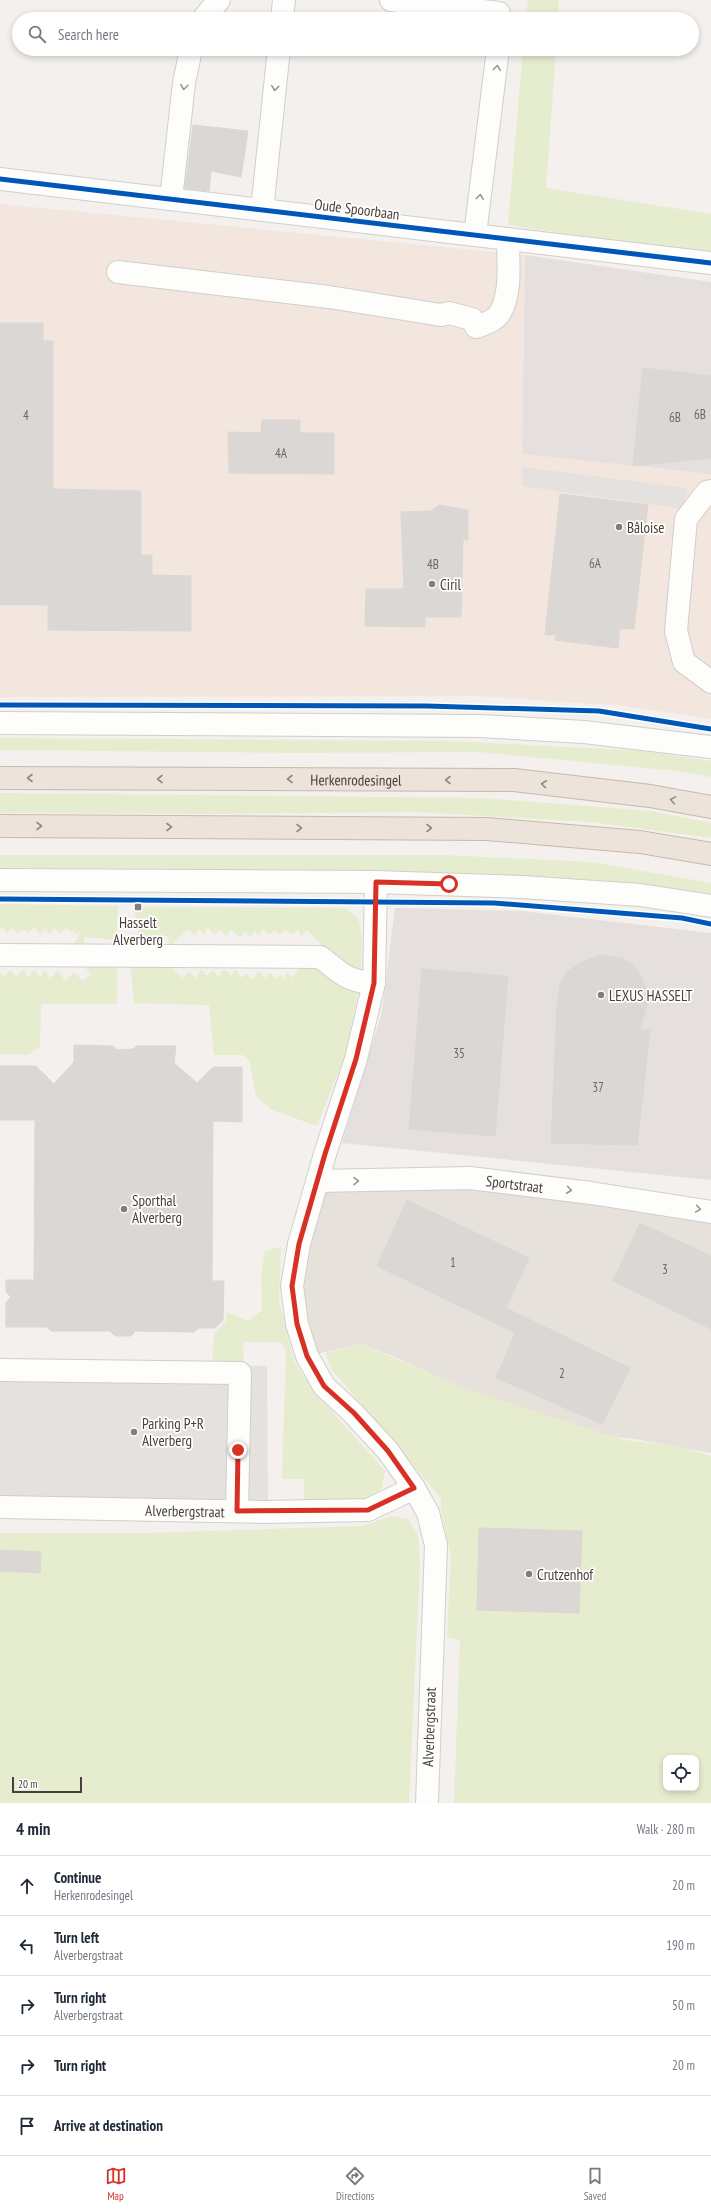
<!DOCTYPE html>
<html lang="en">
<head>
<meta charset="utf-8">
<style>
	body { margin:0; font-family:"PT Sans Narrow",sans-serif; background:#f6f6f7; color:#1f2937 }
	.controls { position:absolute; right:12px; bottom:12px; display:grid; overflow:hidden; border-radius:8px; box-shadow:0 2px 6px #0003 }
	.controls button { width:36px; height:36px; display:grid; place-items:center; padding:0; border:0; border-bottom:1px solid #e0e1e3; background:#fff; color:#1f2937; font:20px sans-serif }
	.scale { position:absolute; left:12px; bottom:10px; width:70px; box-sizing:border-box; padding-left:4px; border:2px solid #4a4039; border-top:0; font-size:11px; line-height:14px; white-space:nowrap; color:#4a4039; -webkit-text-stroke:3px #fff; paint-order:stroke }
	.stop { position:absolute; width:12px; height:12px; margin:-9px; border:3px solid #d93025; border-radius:50%; background:#fff }
	.stop.end { background:#d93025; border-color:#fff; box-shadow:0 1px 4px #0008 }
	.list { margin:0; padding:0; list-style:none }
	h2 { display:flex; justify-content:space-between; align-items:center; height:52px; margin:0; padding:0 16px; font-size:17px }
	h2 small { font-size:13px; font-weight:400; color:#747a83 }
	.list li { display:grid; grid-template-columns:26px 1fr auto; gap:12px; align-items:center; box-sizing:border-box; height:60px; padding:0 16px; border-top:1px solid #e0e1e3 }
	.list b { display:block; font-size:15px; white-space:nowrap }
	.list p { margin:0; font-size:13px; white-space:nowrap; color:#747a83 }
	.list em { font-size:13px; font-style:normal; color:#747a83 }
	.icon { flex:none; width:22px; height:22px; fill:none; stroke:currentColor; stroke-width:2; stroke-linecap:round; stroke-linejoin:round }
	.map { position:relative; flex:none; width:711px; height:1803px; overflow:hidden }
	.search { position:absolute; background:#fff; box-shadow:0 2px 6px #0003; left:12px; right:12px; top:12px; height:44px; display:flex; align-items:center; gap:10px; box-sizing:border-box; padding:0 14px; border-radius:22px; color:#747a83; font-size:15px }
	.sheet { height:352px; background:#fff }
	nav { display:flex; justify-content:space-around; align-items:center; box-sizing:border-box; height:56px; border-top:1px solid #e0e1e3; background:#fff; font-size:11px; color:#747a83 }
	nav a { display:grid; justify-items:center; gap:2px }
	nav .on { color:#d93025 }
	.map>svg:first-child { display:block }
</style>
</head>
<body>
<div class="map">
<svg width="711" height="1803" viewBox="0 0 711 1803">
	<rect width="100%" height="100%" fill="#f3f0ed"/>
	<path fill="#e7e1db" d="M470,1178L711,1212V1453L641,1440L547,1429L395,1357L361,1344L307,1356L292,1286L317,1181Z"/>
	<path fill="#f2e6de" d="M0,204L525,255L522,454L711,474V719L625,706L481,696L0,697Z"/>
	<g fill="#e5e0dd">
		<path d="M525,255L711,282V474L522,454Z"/>
		<path d="M395,908L521,911L711,933V1180L342,1143L382,1012Z"/>
	</g>
	<g fill="#e6ecce" fill-rule="evenodd">
		<path d="M528,0H559L558,19H526Z"/>
		<path d="M523,49H556L546,188L711,214V252L595,238L508,225Z"/>
		<path d="M0,738L451,741L643,751L711,761V777L677,771L479,752L296,753L0,750Z"/>
		<path d="M0,793L481,798L651,811L711,823V838L591,822L415,812L193,814L0,813Z"/>
		<path d="M0,855H444L591,862L711,883V897L602,880L362,870L0,868Z"/>
		<path d="M0,904L118,906L116,940L84,937L83,946H73L81,932L74,934L76,929L71,932L66,927L60,934L55,928L49,934L45,928L40,934L34,927L27,933L24,929L17,934L12,928L7,933L3,928L0,929Z"/>
		<path d="M134,907L345,908L358,918L362,937L361,968L346,970L307,930L301,936L298,930L291,935L286,930L279,935L275,930L269,935L263,930L258,936L255,930L251,937L245,931L240,938L232,930L226,936L221,930L214,935L208,927L204,935L199,929L195,935L187,929L169,948L168,936L139,938Z"/>
		<path d="M130,962H166L182,978L189,972L196,978L201,969L207,976L213,969L218,977L224,969L231,976L235,969L241,978L246,973L252,980L259,971L265,978L270,973L276,979L280,974L284,980L286,971L292,978L301,966L325,970L341,986L358,993L345,1055L317,1126L272,1110L256,1096L249,1060L243,1055H214L209,1005L134,1003Z"/>
		<path d="M87,963H117V1004H41L40,1046L28,1055L0,1054V971L4,978L10,970L17,977L23,969L28,978L34,970L40,978L45,970L50,979L58,970L65,981L74,972L82,981L91,974L85,967Z"/>
		<path d="M281,1247L279,1300L294,1361L311,1388L385,1471L382,1488L368,1500L304,1501V1479H282L286,1352L281,1342H243L244,1365H212L214,1334L226,1321L227,1312L249,1321L262,1310L261,1275L265,1251Z"/>
		<path d="M361,1344L469,1390L624,1440L680,1446L711,1456V1803H454L460,1640L447,1637L451,1556L441,1511V1498L332,1370L325,1353ZM666,1758H696V1788H666Z"/>
		<path d="M392,1516L408,1519L418,1535L420,1562L409,1803H0V1533H150L362,1526Z"/>
	</g>
	<g fill="#e5e1de">
		<path d="M522,467L687,488L684,509L522,486Z"/>
		<path d="M0,1360L267,1366L268,1501L0,1498Z"/>
	</g>
	<g fill="#dbd7d4" stroke="#dbd7d3">
		<path d="M193,125L248,131L241,177L211,171L209,191L185,188Z"/>
		<path d="M0,323H43V341H53V489L141,491V555H152V575L191,576V631L48,630V605H0Z"/>
		<path d="M643,368L711,376V458L633,466Z"/>
		<path d="M262,420H300V433H334V474L229,473L228,432L261,433Z"/>
		<path d="M560,494L648,505L634,629L620,628L618,648L555,640L556,635H545Z"/>
		<path d="M439,505L468,510V540H463L461,617H425V627L365,626L366,589H404L401,512L431,511Z"/>
		<path d="M601,955L623,959L633,965L640,974L649,997L640,1030L650,1031L637,1145L551,1143L557,1005L560,986L566,973L580,963Z"/>
		<path d="M422,969L508,976L495,1136L409,1129Z"/>
		<path d="M74,1045L113,1046L117,1050L133,1049L137,1046H176L174,1063L197,1083L213,1067H242V1122L213,1121L212,1281H224L223,1320L215,1328H199L194,1332L135,1331L131,1336H115L110,1331H51L47,1327H6V1302L11,1297L6,1292V1280H34L35,1120H0V1066H36L54,1084L74,1062Z"/>
		<path d="M407,1200L529,1258L506,1308L630,1368L602,1424L496,1378L515,1333L377,1266Z"/>
		<path d="M640,1223L711,1256V1329L613,1281Z"/>
		<path d="M479,1528L582,1531L579,1613L477,1610Z"/>
		<path d="M0,1550L41,1552L40,1573L0,1571Z"/>
	</g>
	<g fill="none" stroke-linecap="round" stroke-linejoin="round">
		<defs>
			<g id="minor">
				<path d="M391,0L499,13V19"/>
				<path d="M203,19L219,0"/>
				<path d="M282,19L284,0"/>
				<path d="M0,179L711,263"/>
				<path d="M171,199L184,83L191,49"/>
				<path d="M262,210L279,49"/>
				<path d="M475,235L498,49"/>
				<path d="M118,272L329,297L441,315L449,313L472,319L476,327C484,324 495,321 500,313C512,291 508,263 508,239"/>
				<path d="M711,491L707,492L686,519L676,631L684,662L711,682"/>
				<path d="M0,723L480,726L584,732L711,747"/>
				<path d="M0,880L376,882L522,887L640,895L711,906"/>
				<path d="M376,882L374,983L356,1059L325,1154L299,1244L292,1286L297,1324L307,1356L324,1386L353,1413L388,1451L414,1488L428,1513L436,1545L427,1803"/>
				<path d="M0,955L320,957C342,973 345,981 374,983"/>
				<path id="s1" d="M317,1181L470,1178L591,1193L711,1212"/>
				<path d="M0,1370L240,1373L237,1511"/>
				<path id="s2" d="M0,1507L264,1512L368,1510L414,1488"/>
			</g>
			<g id="highway">
				<path id="s3" d="M0,778L514,780L650,796L711,807"/>
				<path d="M0,826L487,829L640,842L711,854"/>
			</g>
		</defs>
		<use href="#minor" stroke="#d1cecb" stroke-width="24"/>
		<use href="#highway" stroke="#cab8a9" stroke-width="24"/>
		<use href="#minor" stroke="#fdfdfc" stroke-width="22"/>
		<use href="#highway" stroke="#ece3db" stroke-width="22"/>
		<defs>
			<g id="cycleway">
				<path d="M0,179L711,263"/>
				<path d="M0,705L427,706L599,711L711,729"/>
				<path d="M0,899L494,903L682,918L711,924"/>
			</g>
		</defs>
		<use href="#cycleway" stroke="#fff" stroke-width="8"/>
		<use href="#cycleway" stroke="#0057b8" stroke-width="5"/>
	</g>
	<defs><path id="oneway-chevron" d="M-2-3.5L2.5 0L-2 3.5" fill="none" stroke-width="1.6" stroke-linecap="round" stroke-linejoin="round"/></defs>
	<g stroke="#9b9591">
		<use href="#oneway-chevron" transform="translate(497 68) rotate(-83)"/>
		<use href="#oneway-chevron" transform="translate(184 87) rotate(97)"/>
		<use href="#oneway-chevron" transform="translate(275 88) rotate(96)"/>
		<use href="#oneway-chevron" transform="translate(480 197) rotate(-83)"/>
		<use href="#oneway-chevron" transform="translate(356 1181) rotate(-1)"/>
		<use href="#oneway-chevron" transform="translate(569 1190) rotate(7)"/>
		<use href="#oneway-chevron" transform="translate(698 1209) rotate(9)"/>
	</g>
	<g stroke="#938982">
		<use href="#oneway-chevron" transform="translate(30 778) rotate(-180)"/>
		<use href="#oneway-chevron" transform="translate(160 779) rotate(-180)"/>
		<use href="#oneway-chevron" transform="translate(290 779) rotate(-180)"/>
		<use href="#oneway-chevron" transform="translate(448 780) rotate(-180)"/>
		<use href="#oneway-chevron" transform="translate(544 784) rotate(-173)"/>
		<use href="#oneway-chevron" transform="translate(673 800) rotate(-170)"/>
		<use href="#oneway-chevron" transform="translate(39 826)"/>
		<use href="#oneway-chevron" transform="translate(169 827)"/>
		<use href="#oneway-chevron" transform="translate(299 828)"/>
		<use href="#oneway-chevron" transform="translate(429 828)"/>
	</g>
	<g fill="none" stroke-linecap="round" stroke-linejoin="round">
		<path stroke="#d93025" stroke-width="5" d="M238,1450L237,1511L368,1510L414,1488L388,1451L354,1413L324,1386L307,1356L297,1324L292,1286L299,1244L325,1154L356,1059L374,983L376,882L449,884"/>
	</g>
	<g fill="#857e78" stroke="#fff" stroke-width="1.5">
		<circle cx="619" cy="527" r="4"/>
		<circle cx="432" cy="584" r="4"/>
		<rect x="134" y="903" width="8" height="8" rx="2"/>
		<circle cx="601" cy="995" r="4"/>
		<circle cx="124" cy="1209" r="4"/>
		<circle cx="134" cy="1432" r="4"/>
		<circle cx="529" cy="1574" r="4"/>
	</g>
	<g text-anchor="middle" dominant-baseline="central" stroke-width="3.5" stroke-linejoin="round" paint-order="stroke">
		<g font-size="13" fill="#706761">
			<text x="700" y="414">6B</text>
			<text x="26" y="415">4</text>
			<text x="675" y="417">6B</text>
			<text x="281" y="453">4A</text>
			<text x="595" y="563">6A</text>
			<text x="433" y="564">4B</text>
			<text x="459" y="1053">35</text>
			<text x="598" y="1087">37</text>
			<text x="453" y="1262">1</text>
			<text x="665" y="1269">3</text>
			<text x="562" y="1373">2</text>
		</g>
		<g font-size="15" fill="#4a4039" stroke="#fff">
			<text transform="translate(357 209) rotate(7)">Oude Spoorbaan</text>
			<text stroke="none"><textPath href="#s3" startOffset="356">Herkenrodesingel</textPath></text>
			<text stroke="none"><textPath href="#s1" startOffset="198">Sportstraat</textPath></text>
			<text stroke="none"><textPath href="#s2" startOffset="185">Alverbergstraat</textPath></text>
			<text transform="translate(429 1727) rotate(-88)">Alverbergstraat</text>
		</g>
		<g font-size="15" fill="#4a4039" stroke="#fff" text-anchor="start">
			<text x="627" y="527">Bâloise</text>
			<text x="440" y="584">Ciril</text>
			<text x="138" y="922" text-anchor="middle">Hasselt<tspan x="138" dy="17">Alverberg</tspan></text>
			<text x="609" y="995">LEXUS HASSELT</text>
			<text x="132" y="1200">Sporthal<tspan x="132" dy="17">Alverberg</tspan></text>
			<text x="142" y="1423">Parking P+R<tspan x="142" dy="17">Alverberg</tspan></text>
			<text x="537" y="1574">Crutzenhof</text>
		</g>
	</g>
</svg>
<div class="controls">
<button><svg class="icon" aria-label="locate" viewBox="0 0 24 24"><circle cx="12" cy="12" r="6"/><path d="M12 2v4M12 18v4M2 12h4M18 12h4"/></svg></button>
</div>
<div class="scale">20 m</div>
<div class="stop" style="left:449px;top:884px"></div>
<div class="stop end" style="left:238px;top:1450px"></div>
<div class="search"><svg class="icon" aria-label="search" viewBox="0 0 24 24"><circle cx="10" cy="10" r="6"/><path d="M15 15l6 6"/></svg>Search here</div>
</div>
<section class="sheet">
<h2>4 min<small>Walk · 280 m</small></h2>
<ul class="list">
<li><svg class="icon" aria-label="ahead" viewBox="0 0 24 24"><path d="M12 20V5M6 11l6-6 6 6"/></svg><div><b>Continue</b><p>Herkenrodesingel</p></div><em>20 m</em></li>
<li><svg class="icon" aria-label="left" viewBox="0 0 24 24"><path d="M17 20v-9H6M10 6l-5 5 5 5"/></svg><div><b>Turn left</b><p>Alverbergstraat</p></div><em>190 m</em></li>
<li><svg class="icon" aria-label="right" viewBox="0 0 24 24"><path d="M7 20v-9h11M14 6l5 5-5 5"/></svg><div><b>Turn right</b><p>Alverbergstraat</p></div><em>50 m</em></li>
<li><svg class="icon" aria-label="right" viewBox="0 0 24 24"><path d="M7 20v-9h11M14 6l5 5-5 5"/></svg><div><b>Turn right</b></div><em>20 m</em></li>
<li><svg class="icon" aria-label="arrive" viewBox="0 0 24 24"><path d="M6 21V4h12l-3 4 3 4H6"/></svg><div><b>Arrive at destination</b></div></li>
</ul>
</section>
<nav>
<a class="on"><svg class="icon" aria-label="map" viewBox="0 0 24 24"><path d="M3 6l6-2 6 2 6-2v14l-6 2-6-2-6 2zM9 4v14M15 6v14"/></svg>Map</a>
<a><svg class="icon" aria-label="directions" viewBox="0 0 24 24"><path d="M12 3l9 9-9 9-9-9zM9 14v-3h6M13 9l2 2-2 2"/></svg>Directions</a>
<a><svg class="icon" aria-label="saved" viewBox="0 0 24 24"><path d="M7 4h10v16l-5-4-5 4z"/></svg>Saved</a>
</nav>
</body>
</html>
